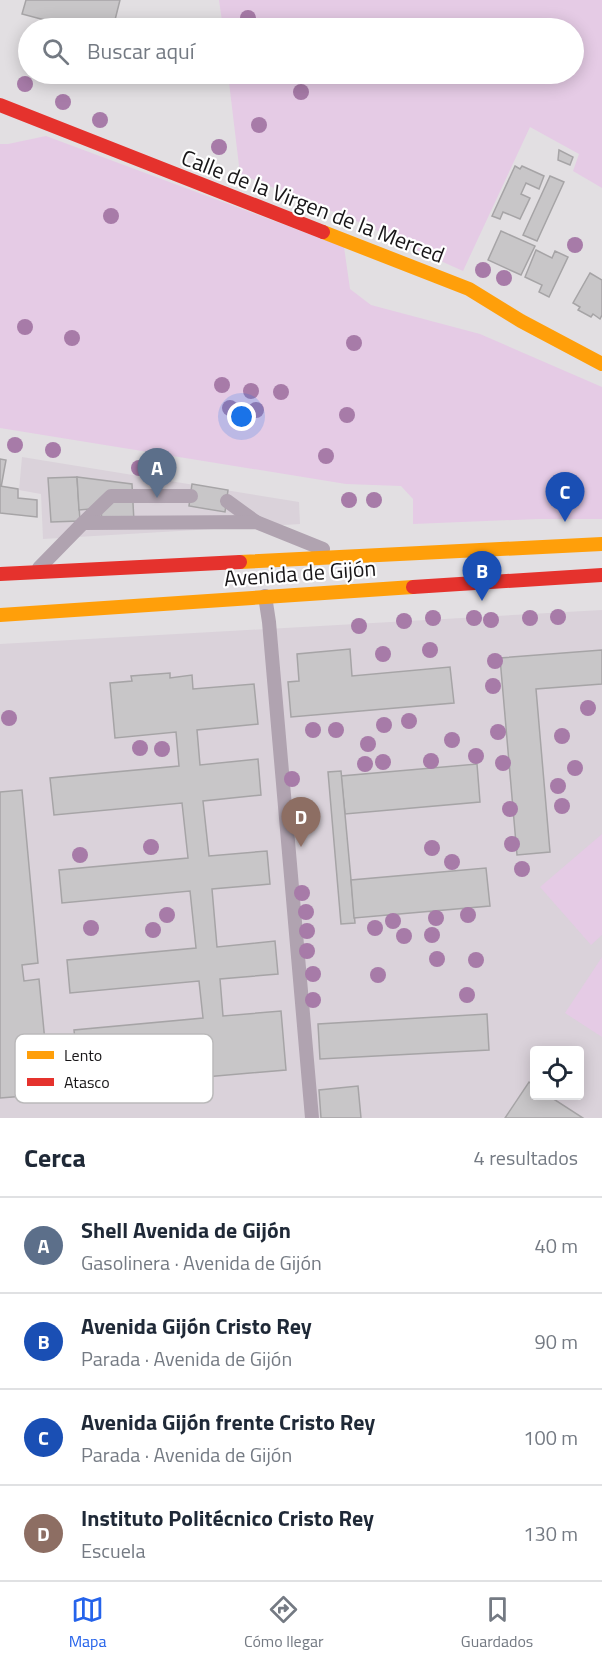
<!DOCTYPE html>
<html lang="es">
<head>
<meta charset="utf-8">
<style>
	body { margin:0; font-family:"Titillium Web",sans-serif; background:#f6f6f7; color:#1f2937 }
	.controls { position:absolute; right:18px; bottom:18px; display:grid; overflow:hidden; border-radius:6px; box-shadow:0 3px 15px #0003 }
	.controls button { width:54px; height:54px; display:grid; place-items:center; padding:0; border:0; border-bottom:2px solid #e0e1e3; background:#fff; color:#1f2937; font:30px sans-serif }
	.you { position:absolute; left:242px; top:417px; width:21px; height:21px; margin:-15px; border:4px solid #fff; border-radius:50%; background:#1a73e8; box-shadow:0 0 0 9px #1a73e833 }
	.badge { display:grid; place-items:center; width:39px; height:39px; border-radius:50%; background:#2563eb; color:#fff; font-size:20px; font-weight:700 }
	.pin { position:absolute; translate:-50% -50px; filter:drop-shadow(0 2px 3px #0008) }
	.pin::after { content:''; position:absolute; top:32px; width:21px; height:18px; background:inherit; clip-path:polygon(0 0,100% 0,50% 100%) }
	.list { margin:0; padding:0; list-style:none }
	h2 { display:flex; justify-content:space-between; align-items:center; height:78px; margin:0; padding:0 24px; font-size:26px }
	h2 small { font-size:20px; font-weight:400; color:#747a83 }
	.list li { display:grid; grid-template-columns:39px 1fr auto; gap:18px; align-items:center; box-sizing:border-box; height:96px; padding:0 24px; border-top:2px solid #e0e1e3 }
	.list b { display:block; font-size:22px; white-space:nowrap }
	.list p { margin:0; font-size:20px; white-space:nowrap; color:#747a83 }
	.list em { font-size:20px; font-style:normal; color:#747a83 }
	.icon { flex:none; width:33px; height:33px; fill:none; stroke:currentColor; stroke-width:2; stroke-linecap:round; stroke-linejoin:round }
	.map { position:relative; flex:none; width:602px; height:1118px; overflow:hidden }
	.search { position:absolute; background:#fff; box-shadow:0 3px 15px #0003; left:18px; right:18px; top:18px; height:66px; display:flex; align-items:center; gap:15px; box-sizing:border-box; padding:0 21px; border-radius:33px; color:#747a83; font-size:22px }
	.sheet { height:462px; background:#fff }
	nav { display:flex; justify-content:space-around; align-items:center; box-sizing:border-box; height:84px; border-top:2px solid #e0e1e3; background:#fff; font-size:16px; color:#747a83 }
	nav a { display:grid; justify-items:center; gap:3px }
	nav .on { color:#2563eb }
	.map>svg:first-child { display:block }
</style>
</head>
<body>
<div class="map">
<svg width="602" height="1118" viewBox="0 0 602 1118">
	<rect width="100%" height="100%" fill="#e2dfe2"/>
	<g fill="#dad2da" fill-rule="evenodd">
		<path d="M22,457L299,502L300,524L43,539L41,494L19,490Z"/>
		<path d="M602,610V1118H0V644ZM534,1050H580V1096H534Z"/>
	</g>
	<g fill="#e5cbe5">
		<path d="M219,0H602V188L573,171L579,154L530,127L463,271L412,248L366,225L240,174L228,74H574V28H223Z"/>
		<path d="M46,136L344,247L350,289L371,305L480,334L602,387V519H538L413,524V499L401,486L346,484L0,428V144H8Z"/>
		<path d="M602,834V935L591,945L540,887Z"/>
		<path d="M602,957V1037L565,1013Z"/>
	</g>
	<g fill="#c8c6c8" stroke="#a6a4a6" stroke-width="1.5">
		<path d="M26,0H120L113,28H75L22,14Z"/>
		<path d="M559,150L573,157L570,165L558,160Z"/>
		<path d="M515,166L520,169L522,166L544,176L539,189L526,183L521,194L530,198L520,219L503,212L500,219L492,216Z"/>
		<path d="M550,176L564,182L537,241L523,235Z"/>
		<path d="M501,231L535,246L521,275L488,260Z"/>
		<path d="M536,250L552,258L555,251L568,257L549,297L539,292L542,285L525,277Z"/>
		<path d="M590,273L602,280V315L600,319L593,314L591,317L578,310L580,307L573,303Z"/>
		<path d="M0,459L6,460L0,493Z"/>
		<path d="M77,477L80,521L51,522L48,478Z"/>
		<path d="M77,477L132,484L134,522H102L101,508L79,510Z"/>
		<path d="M192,484L228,490L225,512L189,506Z"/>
		<path d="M0,486L18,489V498L37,500V517L0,513Z"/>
		<path d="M350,649L352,676L450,667L454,703L291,717L288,682L299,681L297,654Z"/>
		<path d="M602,650V684L536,689L550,852L517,855L500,658Z"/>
		<path d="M170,673V678L192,675L193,689L254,684L258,724L197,730L200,765L258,759L261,795L203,801L209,856L267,851L270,884L212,889L217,947L275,941L278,974L220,979L223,1016L281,1011L286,1070L80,1088L74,1030L203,1018L199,981L70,993L67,960L196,948L190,891L62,903L59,870L188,858L182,803L54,815L50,778L179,766L176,732L115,738L110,683L132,681L131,676Z"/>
		<path d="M477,764L480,802L345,814L341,776Z"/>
		<path d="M341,771L355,923L341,924L328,772Z"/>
		<path d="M22,790L38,963L22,965L24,981L39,979L50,1094L0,1098V792Z"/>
		<path d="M486,868L490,906L354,918L351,880Z"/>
		<path d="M487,1014L489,1050L320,1059L318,1024Z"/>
		<path d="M529,1082L534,1086V1096H549L583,1118H505Z"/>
		<path d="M358,1086L361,1118H321L319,1090Z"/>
	</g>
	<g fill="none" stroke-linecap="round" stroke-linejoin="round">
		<g stroke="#b0a3b0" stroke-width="14">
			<path d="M227,501L256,522"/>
			<path d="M83,523L111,496H191"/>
			<path d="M39,568L83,523L256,522L323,549"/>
			<path d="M265,596L269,622L312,1118"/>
		</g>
		<g stroke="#ff9f0a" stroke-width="14">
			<path d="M323,232L469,289L521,321L602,364"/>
			<path d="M240,562L602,544"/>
			<path d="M0,615L413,587"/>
		</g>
		<g stroke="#e5322d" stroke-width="14">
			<path d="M0,105L323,232"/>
			<path d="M0,574L240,562"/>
			<path d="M413,587L602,575"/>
		</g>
	</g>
	<g fill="#a77ba8">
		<circle cx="248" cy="18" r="8"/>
		<circle cx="25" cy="84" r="8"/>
		<circle cx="301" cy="92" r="8"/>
		<circle cx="63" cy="102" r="8"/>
		<circle cx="100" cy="120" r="8"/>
		<circle cx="259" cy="125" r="8"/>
		<circle cx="219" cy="147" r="8"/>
		<circle cx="111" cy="216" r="8"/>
		<circle cx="575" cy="245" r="8"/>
		<circle cx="483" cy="270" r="8"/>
		<circle cx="504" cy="278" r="8"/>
		<circle cx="25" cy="327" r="8"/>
		<circle cx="72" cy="338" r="8"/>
		<circle cx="354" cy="343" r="8"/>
		<circle cx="222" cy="385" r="8"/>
		<circle cx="251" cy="391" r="8"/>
		<circle cx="281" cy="392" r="8"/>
		<circle cx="230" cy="408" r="8"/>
		<circle cx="256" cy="410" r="8"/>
		<circle cx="347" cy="415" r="8"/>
		<circle cx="15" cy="445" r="8"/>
		<circle cx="53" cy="450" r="8"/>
		<circle cx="326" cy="456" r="8"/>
		<circle cx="139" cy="468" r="8"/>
		<circle cx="349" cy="500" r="8"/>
		<circle cx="374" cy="500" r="8"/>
		<circle cx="558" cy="617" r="8"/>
		<circle cx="433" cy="618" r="8"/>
		<circle cx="474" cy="618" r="8"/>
		<circle cx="530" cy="618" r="8"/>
		<circle cx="491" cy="620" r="8"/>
		<circle cx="404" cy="621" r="8"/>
		<circle cx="359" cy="626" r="8"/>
		<circle cx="430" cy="650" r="8"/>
		<circle cx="383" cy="654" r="8"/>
		<circle cx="495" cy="661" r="8"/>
		<circle cx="493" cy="686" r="8"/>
		<circle cx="588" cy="708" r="8"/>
		<circle cx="9" cy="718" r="8"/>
		<circle cx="409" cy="721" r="8"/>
		<circle cx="384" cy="725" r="8"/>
		<circle cx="313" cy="730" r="8"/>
		<circle cx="336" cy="730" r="8"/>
		<circle cx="498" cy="732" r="8"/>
		<circle cx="562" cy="736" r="8"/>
		<circle cx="452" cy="740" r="8"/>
		<circle cx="368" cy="744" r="8"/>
		<circle cx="140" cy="748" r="8"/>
		<circle cx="162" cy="749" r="8"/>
		<circle cx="476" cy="756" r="8"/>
		<circle cx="431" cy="761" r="8"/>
		<circle cx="383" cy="762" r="8"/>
		<circle cx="503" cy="763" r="8"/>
		<circle cx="365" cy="764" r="8"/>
		<circle cx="575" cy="768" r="8"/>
		<circle cx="292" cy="779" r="8"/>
		<circle cx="558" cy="786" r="8"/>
		<circle cx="562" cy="806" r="8"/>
		<circle cx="510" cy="809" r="8"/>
		<circle cx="294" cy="814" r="8"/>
		<circle cx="512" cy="844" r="8"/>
		<circle cx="151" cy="847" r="8"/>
		<circle cx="432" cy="848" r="8"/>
		<circle cx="80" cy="855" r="8"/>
		<circle cx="452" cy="862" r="8"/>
		<circle cx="522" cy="869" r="8"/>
		<circle cx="302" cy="893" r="8"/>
		<circle cx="306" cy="912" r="8"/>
		<circle cx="167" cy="915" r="8"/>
		<circle cx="468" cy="915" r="8"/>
		<circle cx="436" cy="918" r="8"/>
		<circle cx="393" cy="921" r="8"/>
		<circle cx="91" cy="928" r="8"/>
		<circle cx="375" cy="928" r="8"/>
		<circle cx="153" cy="930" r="8"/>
		<circle cx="307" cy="931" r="8"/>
		<circle cx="432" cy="935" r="8"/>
		<circle cx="404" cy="936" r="8"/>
		<circle cx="307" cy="951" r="8"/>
		<circle cx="437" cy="959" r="8"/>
		<circle cx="476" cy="960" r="8"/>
		<circle cx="313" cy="974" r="8"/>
		<circle cx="378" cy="975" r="8"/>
		<circle cx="467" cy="995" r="8"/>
		<circle cx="313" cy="1000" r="8"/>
	</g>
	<g text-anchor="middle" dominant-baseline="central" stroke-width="4.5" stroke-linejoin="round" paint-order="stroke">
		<g font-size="22" fill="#181618" stroke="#fff">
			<text transform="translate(313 206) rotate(21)">Calle de la Virgen de la Merced</text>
			<text transform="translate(300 573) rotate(-4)">Avenida de Gijón</text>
		</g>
	</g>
	<rect x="15" y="1034" width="198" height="69" rx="9" fill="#fff" stroke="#bab9ba" stroke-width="1.5"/>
	<rect x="27" y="1051" width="27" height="8" fill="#ff9f0a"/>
	<rect x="27" y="1078" width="27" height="8" fill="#e5322d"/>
	<g font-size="16" fill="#181618">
		<text x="64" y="1061">Lento</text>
		<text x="64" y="1088">Atasco</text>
	</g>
</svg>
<div class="controls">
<button><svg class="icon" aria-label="locate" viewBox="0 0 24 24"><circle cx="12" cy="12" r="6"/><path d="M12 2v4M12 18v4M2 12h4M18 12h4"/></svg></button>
</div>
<div class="you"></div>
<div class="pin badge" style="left:157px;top:498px;background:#5c6f8a">A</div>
<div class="pin badge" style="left:482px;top:601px;background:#1a4fb4">B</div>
<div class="pin badge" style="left:565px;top:522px;background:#1a4fb4">C</div>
<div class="pin badge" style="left:301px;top:847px;background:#8d6e63">D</div>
<div class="search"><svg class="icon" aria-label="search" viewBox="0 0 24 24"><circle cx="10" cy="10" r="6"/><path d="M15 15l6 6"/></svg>Buscar aquí</div>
</div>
<section class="sheet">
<h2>Cerca<small>4 resultados</small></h2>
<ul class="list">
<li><span class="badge" style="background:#5c6f8a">A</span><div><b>Shell Avenida de Gijón</b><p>Gasolinera · Avenida de Gijón</p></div><em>40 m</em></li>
<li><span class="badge" style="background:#1a4fb4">B</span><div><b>Avenida Gijón Cristo Rey</b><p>Parada · Avenida de Gijón</p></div><em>90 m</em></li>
<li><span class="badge" style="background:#1a4fb4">C</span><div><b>Avenida Gijón frente Cristo Rey</b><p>Parada · Avenida de Gijón</p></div><em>100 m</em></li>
<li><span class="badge" style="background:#8d6e63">D</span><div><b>Instituto Politécnico Cristo Rey</b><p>Escuela</p></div><em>130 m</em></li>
</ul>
</section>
<nav>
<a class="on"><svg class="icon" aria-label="map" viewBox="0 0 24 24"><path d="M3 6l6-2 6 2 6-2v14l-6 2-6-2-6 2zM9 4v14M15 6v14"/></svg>Mapa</a>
<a><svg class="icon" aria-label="directions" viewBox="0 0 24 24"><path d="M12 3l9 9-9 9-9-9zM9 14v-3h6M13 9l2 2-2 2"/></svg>Cómo llegar</a>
<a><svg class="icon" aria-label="saved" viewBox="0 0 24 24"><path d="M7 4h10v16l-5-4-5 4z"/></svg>Guardados</a>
</nav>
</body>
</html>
